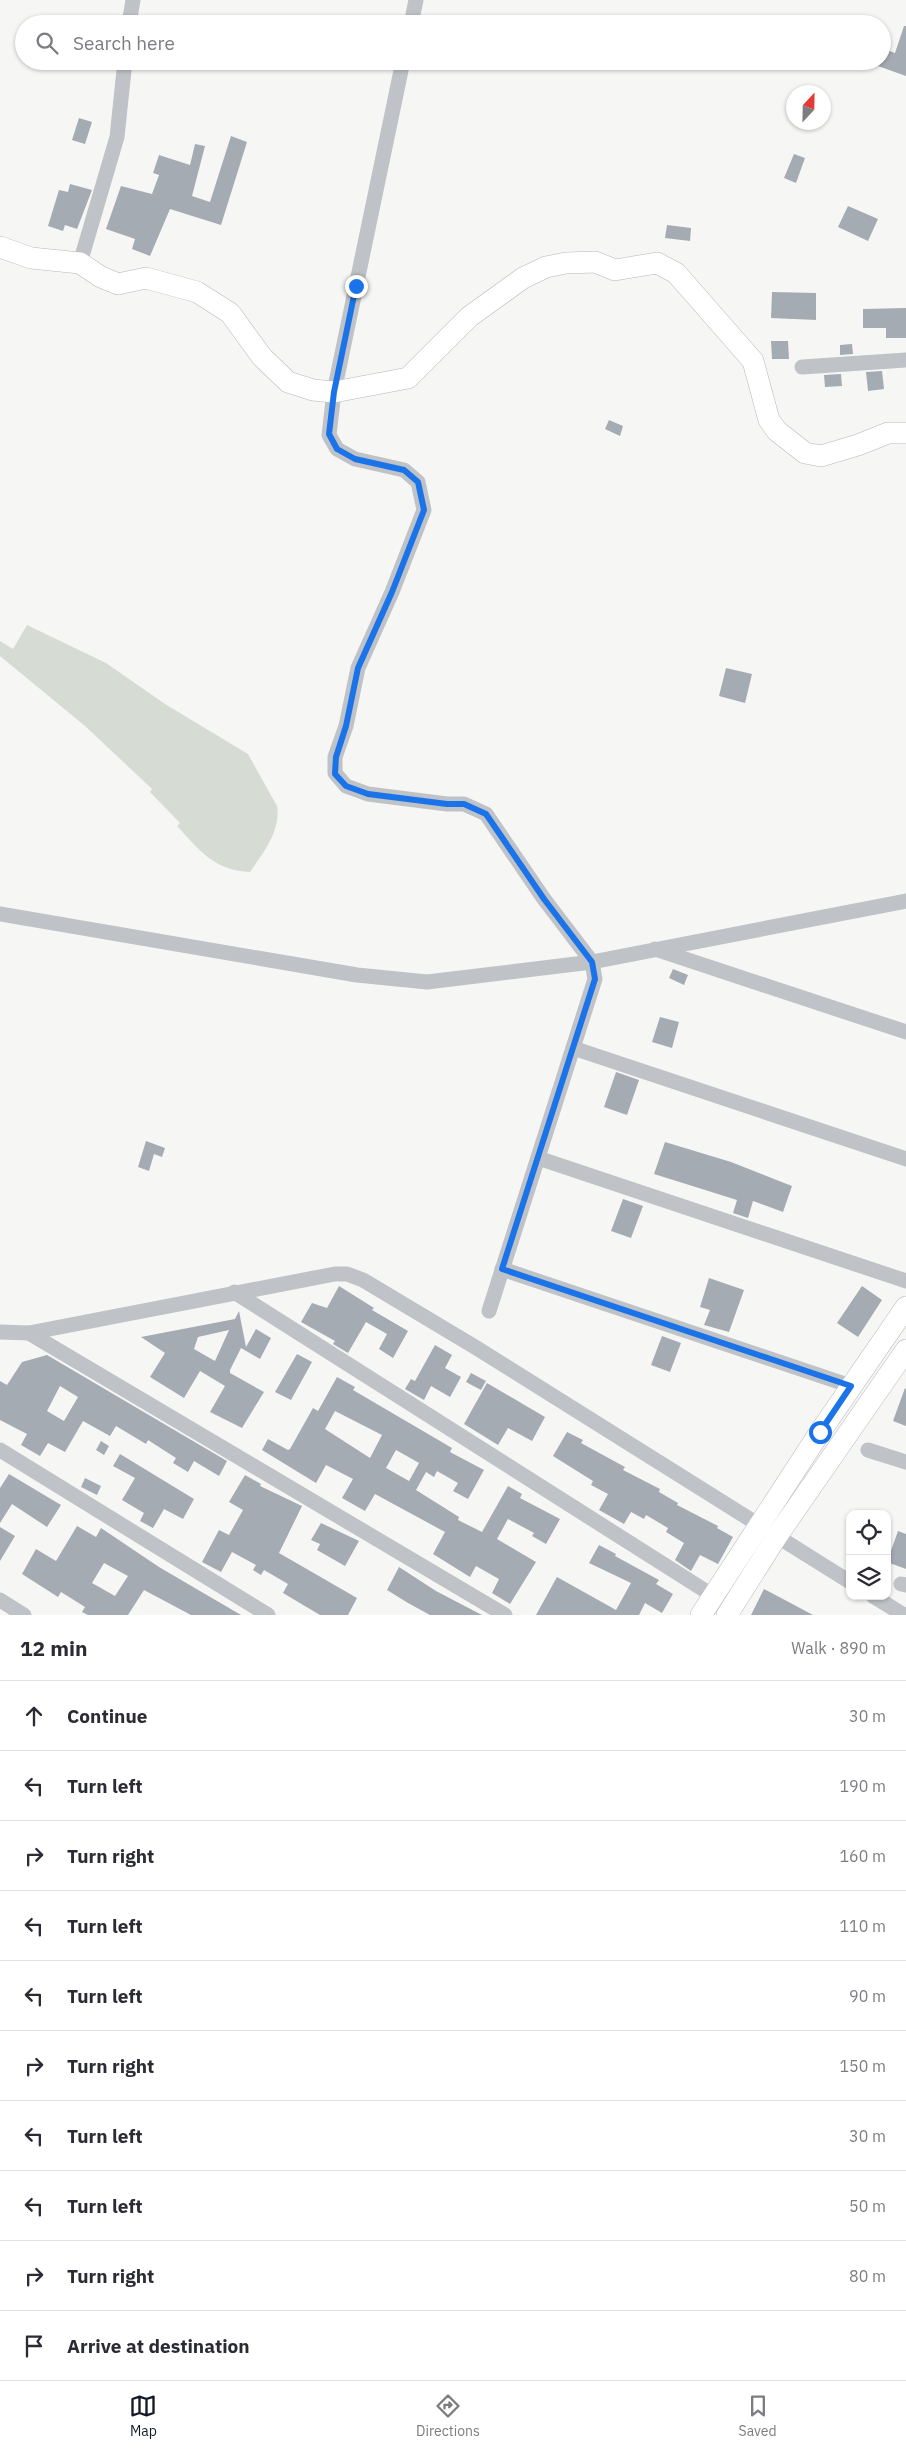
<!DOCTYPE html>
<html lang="en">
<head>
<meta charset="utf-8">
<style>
	body { margin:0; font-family:"IBM Plex Sans",sans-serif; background:#f7f7f7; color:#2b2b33 }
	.controls { position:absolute; right:15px; bottom:15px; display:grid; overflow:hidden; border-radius:10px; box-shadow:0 1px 4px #0004 }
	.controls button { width:45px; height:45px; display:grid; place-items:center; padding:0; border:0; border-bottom:1px solid #e1e1e2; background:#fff; color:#2b2b33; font:25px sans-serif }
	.compass { position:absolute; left:786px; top:85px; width:45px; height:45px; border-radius:50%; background:#fff; box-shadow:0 1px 4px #0004; rotate:22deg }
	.stop { position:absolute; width:15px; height:15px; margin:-11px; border:4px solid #1a73e8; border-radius:50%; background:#fff }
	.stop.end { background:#1a73e8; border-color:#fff; box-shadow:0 1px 5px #0008 }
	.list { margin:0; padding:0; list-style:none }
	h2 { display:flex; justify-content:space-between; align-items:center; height:65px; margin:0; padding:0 20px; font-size:21px }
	h2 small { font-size:16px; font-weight:400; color:#7c7c81 }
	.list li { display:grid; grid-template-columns:32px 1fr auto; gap:15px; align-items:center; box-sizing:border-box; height:70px; padding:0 20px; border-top:1px solid #e1e1e2 }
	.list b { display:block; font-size:19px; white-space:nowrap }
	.list em { font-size:16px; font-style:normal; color:#7c7c81 }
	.icon { flex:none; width:28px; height:28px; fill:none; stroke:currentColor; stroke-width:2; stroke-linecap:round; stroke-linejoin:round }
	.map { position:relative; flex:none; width:906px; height:1615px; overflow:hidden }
	.search { position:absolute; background:#fff; box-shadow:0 1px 4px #0004; left:15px; right:15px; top:15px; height:55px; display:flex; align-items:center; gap:12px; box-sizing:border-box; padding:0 18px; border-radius:28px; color:#7c7c81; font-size:19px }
	.sheet { height:765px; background:#fff }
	nav { display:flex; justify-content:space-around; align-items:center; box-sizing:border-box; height:70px; border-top:1px solid #e1e1e2; background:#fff; font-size:14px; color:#7c7c81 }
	nav a { display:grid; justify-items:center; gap:2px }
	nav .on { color:#111827 }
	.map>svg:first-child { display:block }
</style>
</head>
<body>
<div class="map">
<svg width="906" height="1615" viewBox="0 0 906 1615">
	<rect width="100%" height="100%" fill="#f6f7f4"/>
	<path fill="#d6dbd4" d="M27,625L106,663L165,704L248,754L277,806C281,831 263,853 250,872C214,870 200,851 177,826L180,823L150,792L152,789L85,726L0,656V641L13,649Z"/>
	<g fill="#a5abb2" fill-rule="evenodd">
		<path d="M904,26H906V76L878,66L879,61H882L884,49L895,53Z"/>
		<path d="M79,118L92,122L85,144L72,140Z"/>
		<path d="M231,136L247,142L221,225L170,209L150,256L132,249L135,239L106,229L121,186L152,194L159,175L153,173L159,155L190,165L195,144L205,146L192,196L210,202Z"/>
		<path d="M794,154L805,158L796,183L784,178Z"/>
		<path d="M70,184L92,190L77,229L65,225L63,231L48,226L59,190L68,192Z"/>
		<path d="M848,206L878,219L868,241L838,227Z"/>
		<path d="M667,225L691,228L690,241L665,238Z"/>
		<path d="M772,292L816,293V320L771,318Z"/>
		<path d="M906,308V338H886V328H863V309Z"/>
		<path d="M771,341H788L789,359H772Z"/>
		<path d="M852,344L853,354L840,355V345Z"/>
		<path d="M882,371L884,389L868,391L866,372Z"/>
		<path d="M841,374L842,386L825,387L824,375Z"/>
		<path d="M609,420L623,426L620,436L605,429Z"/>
		<path d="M726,668L752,674L745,703L719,696Z"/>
		<path d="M673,969L688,975L684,985L669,978Z"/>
		<path d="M660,1017L679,1022L672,1048L652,1042Z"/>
		<path d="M616,1072L639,1080L627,1115L604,1107Z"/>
		<path d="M146,1141L165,1148L162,1157L154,1154L149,1171L138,1167Z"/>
		<path d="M665,1142L731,1162L792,1186L783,1212L753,1201L748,1218L733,1213L737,1200L654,1174Z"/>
		<path d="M623,1199L643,1206L631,1238L611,1231Z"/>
		<path d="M709,1278L744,1290L729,1332L704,1325L710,1310L700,1307Z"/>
		<path d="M339,1286L374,1308L372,1310L408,1331L393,1358L379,1349L387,1334L366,1322L348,1353L333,1344L335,1341L301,1322L312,1303L327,1308Z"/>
		<path d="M862,1286L882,1300L858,1337L837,1323Z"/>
		<path d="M239,1311L246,1347L256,1329L271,1338L260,1359L241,1348L230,1370V1373L264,1392L242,1428L210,1412L225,1386L200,1371L184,1398L150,1377L165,1353L141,1337L235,1319ZM229,1330L215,1361L194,1349L198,1337Z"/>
		<path d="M662,1336L681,1343L670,1372L651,1365Z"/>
		<path d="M435,1345L452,1355L445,1368L461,1377L450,1397L431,1386L424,1400L405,1389L411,1379L415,1381Z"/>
		<path d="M297,1354L312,1362L291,1400L275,1392Z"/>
		<path d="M47,1355L227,1461L219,1476L194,1461L188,1472L173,1463L176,1458L148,1440L146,1444L116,1426L110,1436L83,1421L65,1452L48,1443L40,1456L21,1445L27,1434L0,1420V1381L7,1385L22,1362ZM60,1386L78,1397L64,1421L47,1411Z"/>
		<path d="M471,1373L486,1381L481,1390L466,1382Z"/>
		<path d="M337,1377L355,1387L353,1390L452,1448L450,1452L484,1470L468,1499L453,1491L458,1483L437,1471L434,1477L426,1472L416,1490L459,1517L458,1520L482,1532L508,1486L522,1494L520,1498L560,1519L546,1544L532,1536L534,1533L508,1519L497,1539L536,1562L510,1604L492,1593L499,1579L476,1566L470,1577L433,1554L445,1532L375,1494L365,1511L342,1498L353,1479L326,1465L316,1483L262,1450L268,1439L288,1450L290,1449L313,1408L318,1411ZM335,1411L382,1435L370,1458L325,1429ZM396,1450L419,1463L409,1481L386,1468Z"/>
		<path d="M487,1383L545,1417L532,1441L508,1428L498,1445L464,1424Z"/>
		<path d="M905,1388L906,1389V1426L893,1421Z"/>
		<path d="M567,1432L583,1440L581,1443L625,1467L623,1470L660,1489L659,1492L678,1503L677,1505L718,1526L717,1528L733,1537L718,1564L700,1555L691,1571L675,1560L684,1543L666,1532L668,1528L646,1515L644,1519L631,1512L624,1524L599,1510L608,1494L591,1485L593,1481L553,1456Z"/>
		<path d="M101,1441L109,1446L104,1455L96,1450Z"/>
		<path d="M120,1454L194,1499L183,1519L164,1509L153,1528L140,1521L144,1513L122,1500L135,1478L113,1466Z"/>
		<path d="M9,1474L61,1505L47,1527L12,1504L0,1523V1488Z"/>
		<path d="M245,1475L261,1484L260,1486L302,1506L279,1553L357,1598L348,1615H320L283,1593L288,1584L264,1570L261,1575L253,1570L256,1565L232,1552L221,1572L202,1562L219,1530L229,1535L243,1510L229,1502Z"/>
		<path d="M85,1478L101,1486L97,1495L81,1487Z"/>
		<path d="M321,1523L359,1541L345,1566L317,1550L320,1544L311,1540Z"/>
		<path d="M77,1526L96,1537L101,1528L159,1567L241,1615H191L144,1590L128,1615H88L82,1612L85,1607L61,1592L58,1597L22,1574L36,1549L56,1561ZM104,1563L128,1576L115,1596L92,1583Z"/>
		<path d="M0,1527L15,1536L0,1561Z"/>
		<path d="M898,1531L906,1534V1569L887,1562Z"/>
		<path d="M599,1545L616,1554L615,1556L659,1580L656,1584L673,1594L662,1613L645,1603L639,1615H536L557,1577L616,1610L631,1583L589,1563Z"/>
		<path d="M399,1567L436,1591L482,1615H430L408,1603L387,1590Z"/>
		<path d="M764,1589L783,1599L813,1615H751Z"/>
	</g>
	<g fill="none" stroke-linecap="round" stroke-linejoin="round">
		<defs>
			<g id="secondary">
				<path d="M0,247L31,258L80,263L101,277L118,284L146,278L197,292L230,313L262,357L288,382L313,390L334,392L408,378L469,317L523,278L546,267L566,263L595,262L615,270L657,263L676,273L753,361L769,420L777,431L805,453L821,456L858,445L888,433H906"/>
				<path d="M701,1615L820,1432L906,1307"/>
				<path d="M727,1615L777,1536L906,1350"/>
			</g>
		</defs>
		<use href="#secondary" stroke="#b4b7bc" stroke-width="22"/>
		<g stroke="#bfc2c6" stroke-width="15">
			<path d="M129,24L133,0"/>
			<path d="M411,24L416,0"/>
			<path d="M403,61L334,392L329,435L337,449L355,459L404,470L418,482L424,510L392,592L358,668L346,726L335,757V773L346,786L368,794L447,804H464L486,814L544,899L592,962L595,979L489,1311"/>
			<path d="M80,263L117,137L125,61"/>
			<path d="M802,367L906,360"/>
			<path d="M0,914L357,975L427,982L592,962L906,901"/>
			<path d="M655,949L906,1032"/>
			<path d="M573,1048L906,1159"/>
			<path d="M538,1158L906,1281"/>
			<path d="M502,1269L851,1386"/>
			<path d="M234,1292L712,1595"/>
			<path d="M0,1332L29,1333L335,1274H347L363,1280L475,1347L850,1582"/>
			<path d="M29,1333L505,1615"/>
			<path d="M0,1450L268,1615"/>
			<path d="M868,1450L906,1462"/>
			<path d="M901,1584L906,1585"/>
			<path d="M873,1596L904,1615"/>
			<path d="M0,1600L24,1615"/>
		</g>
		<use href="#secondary" stroke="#fff" stroke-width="21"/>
	</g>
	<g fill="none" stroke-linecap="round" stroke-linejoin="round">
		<path stroke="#1a73e8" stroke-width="6" d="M356,286L334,392L329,434L337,449L355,459L404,470L418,482L424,510L392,592L358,668L346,726L336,757L335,774L346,786L368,794L447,804H464L486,814L544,899L592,962L595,979L502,1269L851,1386L820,1432"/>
	</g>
</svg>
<div class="controls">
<button><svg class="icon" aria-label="locate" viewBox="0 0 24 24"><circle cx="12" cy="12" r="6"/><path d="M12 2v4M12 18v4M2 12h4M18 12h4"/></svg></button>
<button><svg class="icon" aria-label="layers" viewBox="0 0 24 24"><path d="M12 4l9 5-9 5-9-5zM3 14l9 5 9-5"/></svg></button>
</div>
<svg class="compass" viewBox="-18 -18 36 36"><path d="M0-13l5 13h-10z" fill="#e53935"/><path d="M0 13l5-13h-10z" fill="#7c7c81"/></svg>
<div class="stop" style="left:820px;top:1432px"></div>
<div class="stop end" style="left:356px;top:286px"></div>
<div class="search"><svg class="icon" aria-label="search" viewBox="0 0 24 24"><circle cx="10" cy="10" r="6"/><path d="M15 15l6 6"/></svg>Search here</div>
</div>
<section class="sheet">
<h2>12 min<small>Walk · 890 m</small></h2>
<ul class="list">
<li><svg class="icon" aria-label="ahead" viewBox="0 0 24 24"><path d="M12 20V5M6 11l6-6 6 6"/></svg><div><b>Continue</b></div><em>30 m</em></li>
<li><svg class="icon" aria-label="left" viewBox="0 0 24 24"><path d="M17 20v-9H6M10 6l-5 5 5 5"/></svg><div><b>Turn left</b></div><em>190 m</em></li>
<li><svg class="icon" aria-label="right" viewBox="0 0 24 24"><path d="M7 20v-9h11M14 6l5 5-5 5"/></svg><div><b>Turn right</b></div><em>160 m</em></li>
<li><svg class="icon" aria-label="left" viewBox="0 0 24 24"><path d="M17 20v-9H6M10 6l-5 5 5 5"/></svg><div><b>Turn left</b></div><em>110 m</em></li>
<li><svg class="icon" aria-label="left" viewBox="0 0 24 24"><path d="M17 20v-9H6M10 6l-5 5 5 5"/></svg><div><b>Turn left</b></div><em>90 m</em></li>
<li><svg class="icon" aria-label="right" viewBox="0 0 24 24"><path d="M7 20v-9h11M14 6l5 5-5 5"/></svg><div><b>Turn right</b></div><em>150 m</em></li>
<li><svg class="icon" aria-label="left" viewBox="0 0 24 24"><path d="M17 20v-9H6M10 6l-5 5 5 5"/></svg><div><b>Turn left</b></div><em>30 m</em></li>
<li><svg class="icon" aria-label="left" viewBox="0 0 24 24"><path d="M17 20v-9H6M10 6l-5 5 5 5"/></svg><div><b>Turn left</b></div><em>50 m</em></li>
<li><svg class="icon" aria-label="right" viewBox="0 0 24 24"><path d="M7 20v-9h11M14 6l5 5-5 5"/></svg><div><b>Turn right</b></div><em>80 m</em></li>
<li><svg class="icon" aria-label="arrive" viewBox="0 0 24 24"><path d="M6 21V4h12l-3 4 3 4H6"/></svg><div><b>Arrive at destination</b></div></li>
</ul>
</section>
<nav>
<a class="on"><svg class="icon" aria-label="map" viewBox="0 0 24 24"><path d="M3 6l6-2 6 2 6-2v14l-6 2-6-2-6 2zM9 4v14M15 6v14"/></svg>Map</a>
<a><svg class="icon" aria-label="directions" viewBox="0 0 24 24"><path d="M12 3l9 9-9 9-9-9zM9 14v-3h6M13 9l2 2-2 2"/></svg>Directions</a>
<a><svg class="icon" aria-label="saved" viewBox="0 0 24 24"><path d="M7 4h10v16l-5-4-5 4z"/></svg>Saved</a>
</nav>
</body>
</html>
